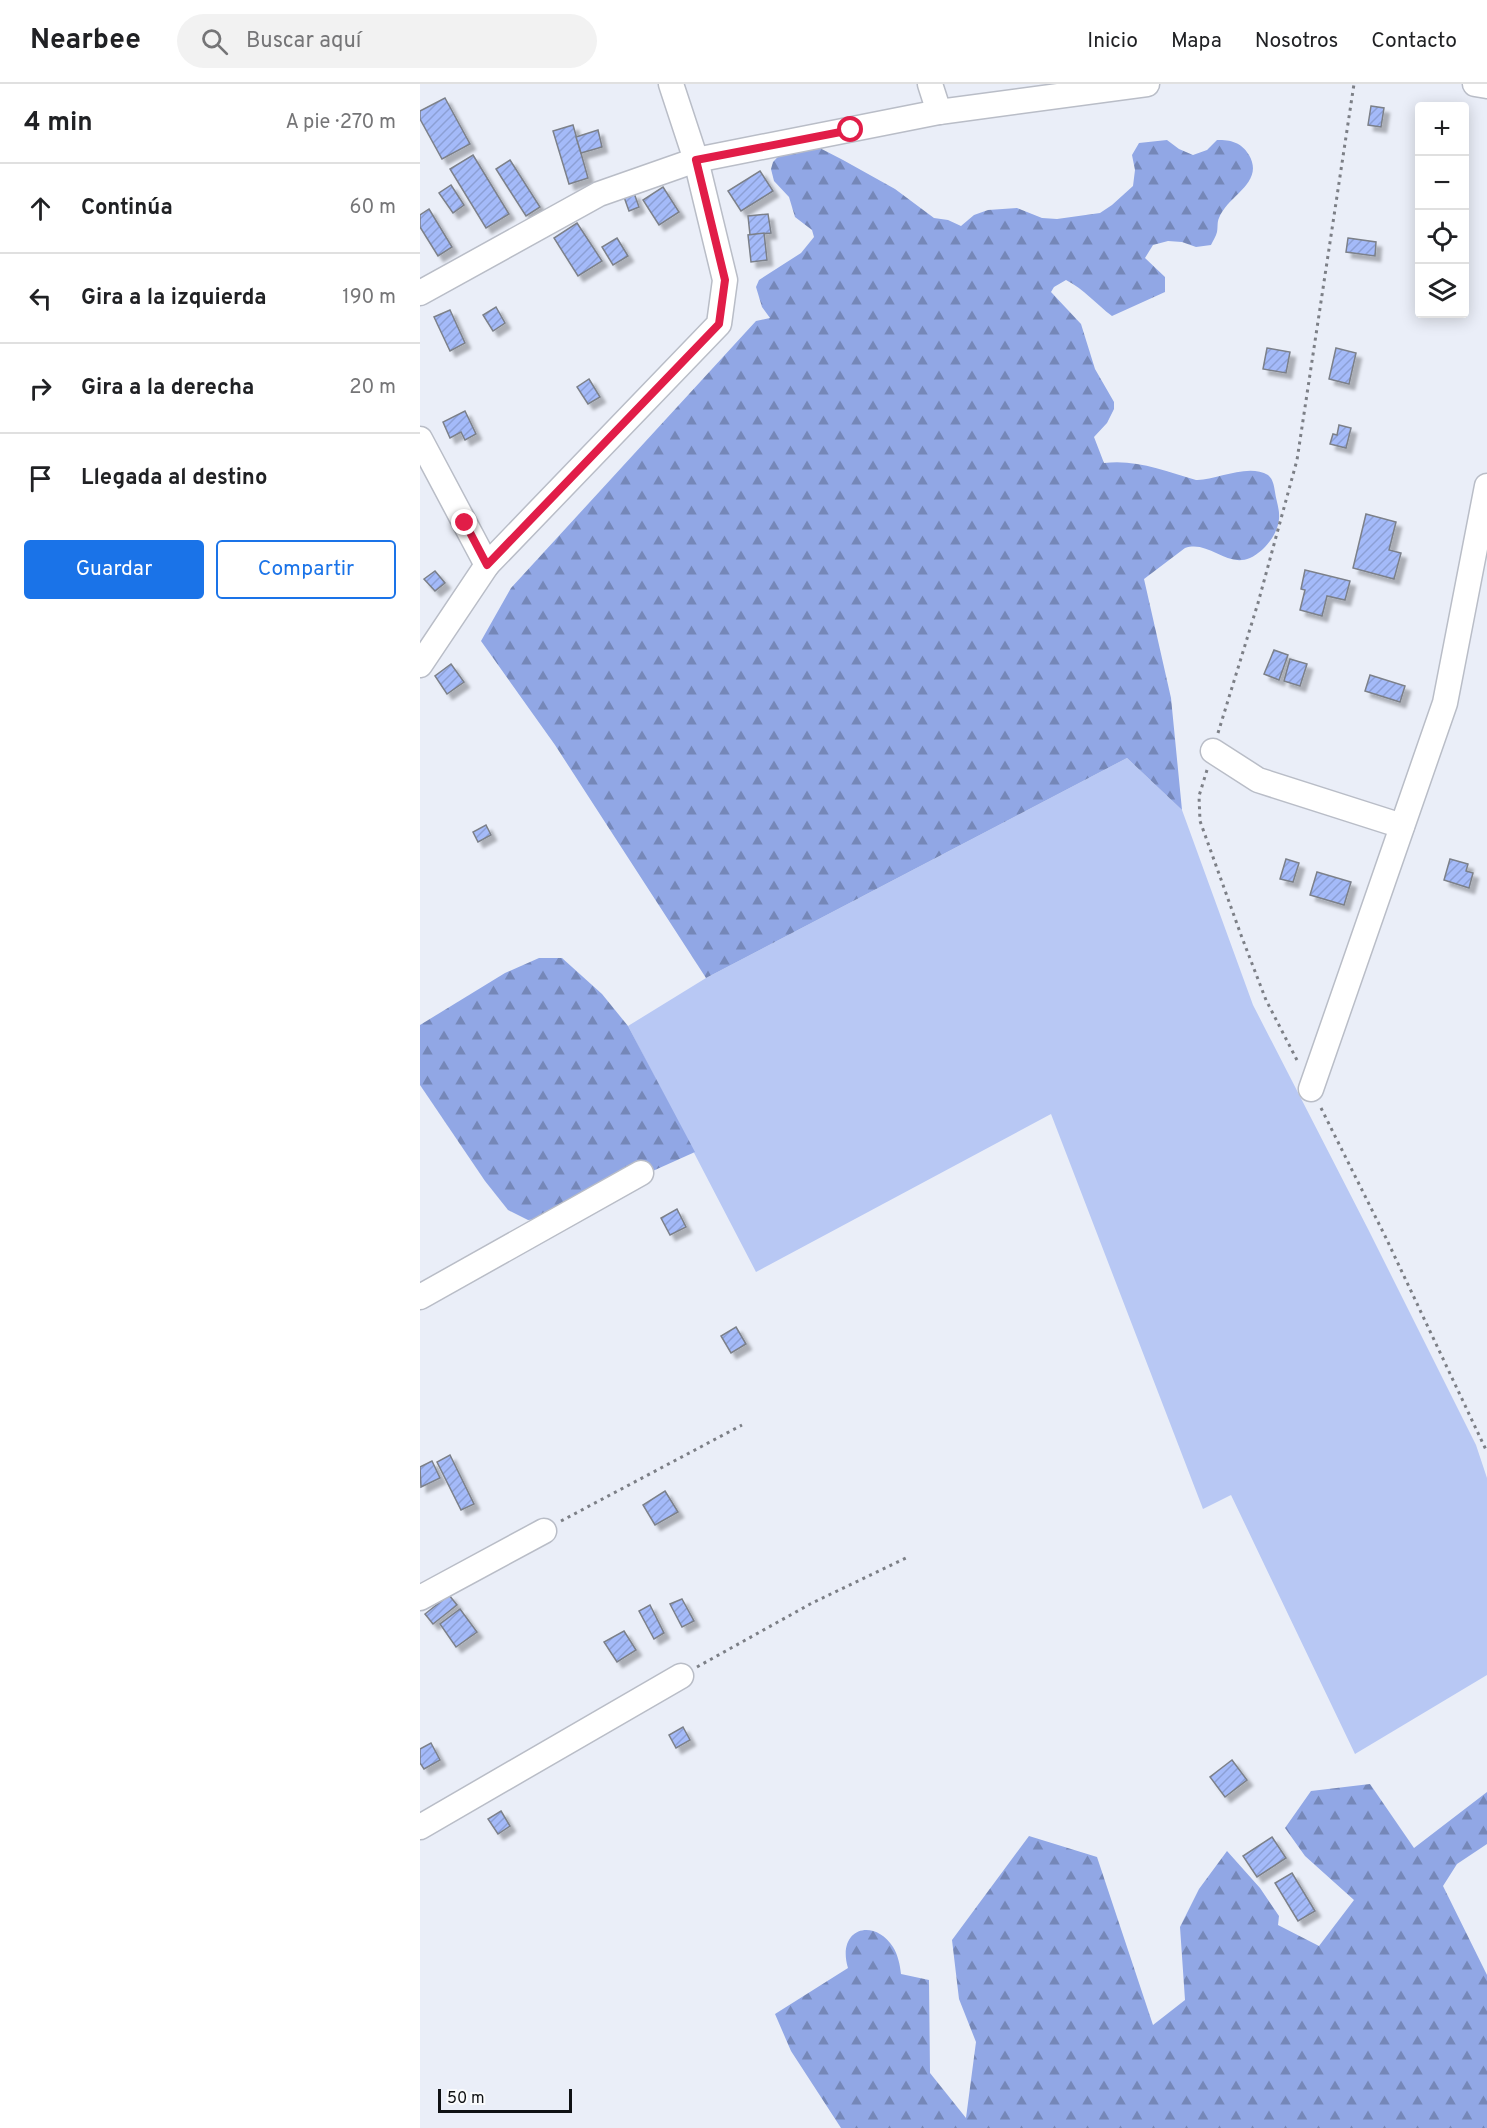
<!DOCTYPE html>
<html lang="es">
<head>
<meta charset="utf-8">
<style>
	body { margin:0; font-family:Overpass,sans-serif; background:#f2f2f2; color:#202124 }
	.controls { position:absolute; right:18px; top:18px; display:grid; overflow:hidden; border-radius:6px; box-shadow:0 3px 15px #0003 }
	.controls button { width:54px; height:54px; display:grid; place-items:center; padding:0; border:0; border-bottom:2px solid #e0e0e0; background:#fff; color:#202124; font:30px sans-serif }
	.scale { position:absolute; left:18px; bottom:15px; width:134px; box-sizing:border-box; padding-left:6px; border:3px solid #0f1114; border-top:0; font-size:16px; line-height:21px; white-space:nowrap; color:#0f1114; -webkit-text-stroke:4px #fafbfd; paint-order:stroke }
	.stop { position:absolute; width:18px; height:18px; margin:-14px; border:4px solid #e11d48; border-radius:50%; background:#fff }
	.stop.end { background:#e11d48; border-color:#fff; box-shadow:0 2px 6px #0008 }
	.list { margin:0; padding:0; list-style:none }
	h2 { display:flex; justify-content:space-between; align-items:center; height:78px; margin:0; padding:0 24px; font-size:26px }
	h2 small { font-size:20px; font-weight:400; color:#757577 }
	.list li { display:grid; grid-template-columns:39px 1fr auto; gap:18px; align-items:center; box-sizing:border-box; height:90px; padding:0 24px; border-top:2px solid #e0e0e0 }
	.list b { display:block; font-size:22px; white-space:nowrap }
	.list em { font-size:20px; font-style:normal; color:#757577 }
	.actions { display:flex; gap:12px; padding:18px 24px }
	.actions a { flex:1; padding:14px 0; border:2px solid #1a73e8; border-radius:6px; text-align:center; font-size:21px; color:#1a73e8 }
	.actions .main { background:#1a73e8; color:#fff }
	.icon { flex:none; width:33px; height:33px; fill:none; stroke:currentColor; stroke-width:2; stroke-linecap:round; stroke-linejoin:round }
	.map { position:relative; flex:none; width:1067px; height:2044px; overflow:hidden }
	header { display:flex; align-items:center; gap:36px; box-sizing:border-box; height:84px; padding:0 30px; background:#fff; border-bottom:2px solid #e0e0e0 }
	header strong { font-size:28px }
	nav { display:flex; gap:33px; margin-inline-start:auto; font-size:21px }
	.search { width:420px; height:54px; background:#f2f2f2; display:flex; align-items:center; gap:15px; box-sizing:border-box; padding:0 21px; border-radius:33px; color:#757577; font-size:22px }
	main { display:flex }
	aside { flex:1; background:#fff }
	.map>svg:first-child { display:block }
</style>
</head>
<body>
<header>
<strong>Nearbee</strong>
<div class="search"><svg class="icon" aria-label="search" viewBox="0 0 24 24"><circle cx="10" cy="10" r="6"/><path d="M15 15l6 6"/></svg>Buscar aquí</div>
<nav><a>Inicio</a><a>Mapa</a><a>Nosotros</a><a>Contacto</a></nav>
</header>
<main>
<aside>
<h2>4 min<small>A pie · 270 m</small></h2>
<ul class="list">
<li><svg class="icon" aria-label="ahead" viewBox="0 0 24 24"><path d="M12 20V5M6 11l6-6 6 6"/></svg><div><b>Continúa</b></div><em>60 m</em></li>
<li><svg class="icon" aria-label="left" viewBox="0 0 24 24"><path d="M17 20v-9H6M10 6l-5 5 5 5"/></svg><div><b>Gira a la izquierda</b></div><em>190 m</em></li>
<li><svg class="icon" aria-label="right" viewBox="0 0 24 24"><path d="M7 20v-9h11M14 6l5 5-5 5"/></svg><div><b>Gira a la derecha</b></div><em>20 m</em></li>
<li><svg class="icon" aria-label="arrive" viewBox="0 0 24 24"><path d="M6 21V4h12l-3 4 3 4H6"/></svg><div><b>Llegada al destino</b></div></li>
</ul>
<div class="actions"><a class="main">Guardar</a><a>Compartir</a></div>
</aside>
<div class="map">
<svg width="1067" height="2044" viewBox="0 0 1067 2044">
	<defs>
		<pattern id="forest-firs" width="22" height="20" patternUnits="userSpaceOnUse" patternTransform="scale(1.5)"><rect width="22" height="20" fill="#91a7e5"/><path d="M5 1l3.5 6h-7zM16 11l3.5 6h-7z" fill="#7587b8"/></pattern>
		<pattern id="building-hatch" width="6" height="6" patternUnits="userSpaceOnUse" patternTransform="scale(1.5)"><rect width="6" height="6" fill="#a4baf9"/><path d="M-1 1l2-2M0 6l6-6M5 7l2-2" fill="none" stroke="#8c9fd5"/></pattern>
		<filter id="shadow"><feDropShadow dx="5.5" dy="5.5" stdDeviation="1.5" flood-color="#0004"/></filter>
	</defs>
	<rect width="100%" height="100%" fill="#eaeef8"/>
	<path fill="#b8c8f4" d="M707,674L762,726L833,921L948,1145L1056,1361L1067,1394V1591L935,1670L811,1411L783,1425L631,1030L336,1188L208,942L286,894Z"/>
	<g fill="url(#forest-firs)">
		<path d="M747,56L759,65L773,71L787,66L797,56C811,56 821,58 829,71C845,99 808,111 799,134C797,138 798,143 797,148C796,152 793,157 791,161L776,163L762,158L748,157L733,161L725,174L745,193V208L692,232C676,220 664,205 646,196L634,203L631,208L661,240L675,285L694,318V325L687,339L674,353L684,379C716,375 745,387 776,396C795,397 827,379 848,391C853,395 854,402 855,408C856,416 860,426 859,435C858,450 844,468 830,474C806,484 789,456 765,464L724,495L751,614L762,726L707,674L286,894L135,661L61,557L91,504L336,237L350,234L342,223L336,203L339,196L381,169L394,153L392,146L375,133L369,113L354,97L351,85L353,78L368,62L390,59L423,76L475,105L514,134L528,136L541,142L554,131L568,126L597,124L622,134L637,135L680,129L692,121L713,102L715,86L712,71L719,59Z"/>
		<path d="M119,874H142L182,910L208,942L275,1068L128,1134L108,1136L88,1126L65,1097L0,1001V941L85,889Z"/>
		<path d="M950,1700L994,1764L1067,1708V1760L1037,1780L1023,1802L1067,1891V2044H421L371,1967L355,1930L428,1884C416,1844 454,1833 473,1863C478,1871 480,1881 481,1890L509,1896L510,1989L546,2034L556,1958L539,1915L532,1856L609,1752L677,1773L733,1941L765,1916L760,1843L779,1805L807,1767L840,1804L859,1832L858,1841L899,1862L934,1816L885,1772L865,1744L891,1707Z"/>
	</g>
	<g fill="url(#building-hatch)" stroke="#7c8089" stroke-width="1.5" filter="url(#shadow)">
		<path d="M25,14L50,60L22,75L0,35V27Z"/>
		<path d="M951,22L964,24L961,43L948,41Z"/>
		<path d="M153,41L168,94L149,100L133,47Z"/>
		<path d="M178,46L182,63L161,69L156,53Z"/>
		<path d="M53,71L89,130L66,144L30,85Z"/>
		<path d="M90,76L120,123L106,132L76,85Z"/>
		<path d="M340,87L353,107L321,127L308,107Z"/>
		<path d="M31,101L44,121L33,129L19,109Z"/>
		<path d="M243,103L259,128L239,141L223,116Z"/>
		<path d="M214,109L219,123L209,127L204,113Z"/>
		<path d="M9,125L32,163L18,172L0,143V131Z"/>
		<path d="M348,130L351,149L330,151L328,132Z"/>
		<path d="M157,139L182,177L158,192L134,154Z"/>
		<path d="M344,149L347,176L331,178L328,151Z"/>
		<path d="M197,154L208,172L193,181L182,163Z"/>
		<path d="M928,154L956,158L955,172L926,168Z"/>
		<path d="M76,223L85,239L73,247L63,231Z"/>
		<path d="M30,226L45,259L30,267L14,233Z"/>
		<path d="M847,264L870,268L866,289L843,285Z"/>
		<path d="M916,264L936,269L929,300L909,295Z"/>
		<path d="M169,295L180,313L168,320L157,303Z"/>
		<path d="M45,327L56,350L45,356L41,348L30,354L23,338Z"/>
		<path d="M919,341L931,344L926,364L910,360L913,350L917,351Z"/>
		<path d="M946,430L976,438L969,466L981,469L974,495L933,484Z"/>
		<path d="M885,486L930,497L925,516L907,512L902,532L880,526L885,506L881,505Z"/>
		<path d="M15,487L25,499L15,507L4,495Z"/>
		<path d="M854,566L868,571L859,596L844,590Z"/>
		<path d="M870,575L887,580L880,602L864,597Z"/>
		<path d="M31,580L44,598L27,610L15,592Z"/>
		<path d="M950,591L985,602L980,618L945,607Z"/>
		<path d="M66,741L71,751L58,758L53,748Z"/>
		<path d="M866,775L879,779L873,798L860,795Z"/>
		<path d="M1030,775L1048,780L1046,787L1053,789L1049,804L1024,796Z"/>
		<path d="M897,788L931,798L924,821L890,811Z"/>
		<path d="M257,1125L266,1143L250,1151L241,1134Z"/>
		<path d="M316,1243L326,1260L311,1269L301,1252Z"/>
		<path d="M30,1371L54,1420L41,1426L17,1378Z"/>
		<path d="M12,1377L20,1394L1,1403L0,1383Z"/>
		<path d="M245,1407L258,1428L235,1441L223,1421Z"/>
		<path d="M29,1511L37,1521L13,1540L5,1530Z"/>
		<path d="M262,1515L274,1537L262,1543L250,1520Z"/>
		<path d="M230,1521L244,1549L234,1555L219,1527Z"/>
		<path d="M40,1525L57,1548L36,1563L20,1540Z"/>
		<path d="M204,1547L216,1566L197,1578L184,1558Z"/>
		<path d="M263,1643L270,1656L256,1664L249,1651Z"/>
		<path d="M11,1659L20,1676L4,1685L0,1679V1665Z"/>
		<path d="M812,1676L827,1696L805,1713L790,1693Z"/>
		<path d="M81,1727L90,1742L78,1750L68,1735Z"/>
		<path d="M852,1753L866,1774L837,1793L823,1772Z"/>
		<path d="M872,1789L895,1827L878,1837L855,1799Z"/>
	</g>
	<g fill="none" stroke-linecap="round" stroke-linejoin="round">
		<defs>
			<g id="minor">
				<path d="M510,0L519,28"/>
				<path d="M1055,0L1067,2"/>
				<path d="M0,209L179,110L276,76L519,28L727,0"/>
				<path d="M0,355L67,481"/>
				<path d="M0,581L67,481L299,240L305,196L276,76L251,0"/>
				<path d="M793,667L838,696L982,742"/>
				<path d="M891,1005L1025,619L1067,402"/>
				<path d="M0,1213L221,1089"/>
				<path d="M0,1514L124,1447"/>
				<path d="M0,1743L261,1592"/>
			</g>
		</defs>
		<use href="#minor" stroke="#b9bdc7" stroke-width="27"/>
		<g stroke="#7c7f86" stroke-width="3" stroke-dasharray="3 4.5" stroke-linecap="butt">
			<path d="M798,649L838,519L877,376L934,0"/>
			<path d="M787,686L779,712L780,737L821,851L846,916L879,980"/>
			<path d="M901,1024L966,1154L1067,1368"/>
			<path d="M141,1437L322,1341"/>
			<path d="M277,1583L392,1519L488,1473"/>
		</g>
		<use href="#minor" stroke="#fff" stroke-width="24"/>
	</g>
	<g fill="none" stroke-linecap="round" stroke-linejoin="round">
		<path stroke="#e11d48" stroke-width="8" d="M45,439L67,481L299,240L305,196L276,76L431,46"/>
	</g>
</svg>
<div class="controls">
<button>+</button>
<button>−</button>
<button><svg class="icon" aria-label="locate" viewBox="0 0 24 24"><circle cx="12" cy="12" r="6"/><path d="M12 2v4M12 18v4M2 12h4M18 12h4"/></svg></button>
<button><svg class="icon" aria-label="layers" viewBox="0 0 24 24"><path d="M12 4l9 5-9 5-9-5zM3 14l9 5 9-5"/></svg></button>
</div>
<div class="scale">50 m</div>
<div class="stop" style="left:431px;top:46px"></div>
<div class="stop end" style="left:45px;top:439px"></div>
</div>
</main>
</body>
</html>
